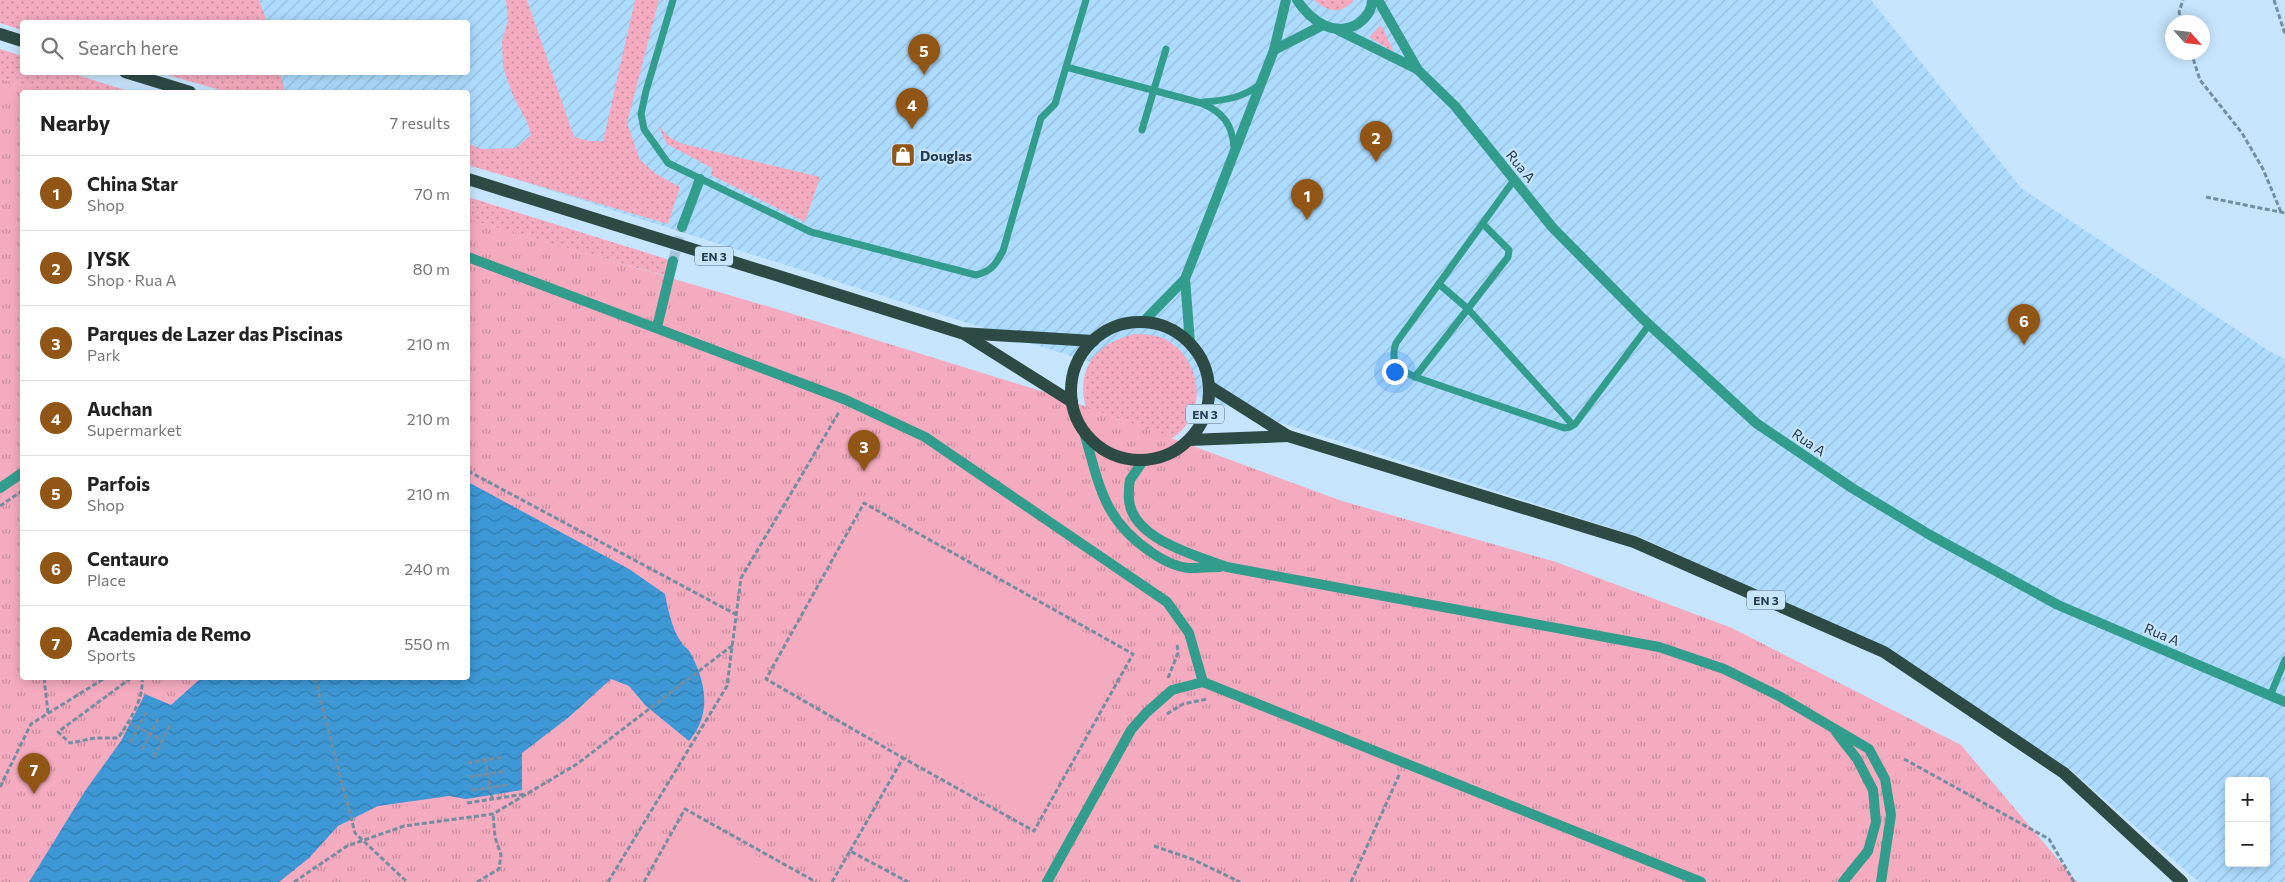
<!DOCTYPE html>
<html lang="en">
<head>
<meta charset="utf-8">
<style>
	body { margin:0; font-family:Commissioner,sans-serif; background:#f2f2f2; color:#222 }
	.controls { position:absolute; right:15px; bottom:15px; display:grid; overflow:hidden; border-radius:5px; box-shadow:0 2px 12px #0003 }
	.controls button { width:45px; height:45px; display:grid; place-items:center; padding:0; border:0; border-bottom:1px solid #e0e0e0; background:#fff; color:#222; font:25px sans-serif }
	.compass { position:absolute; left:2165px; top:15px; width:45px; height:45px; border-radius:50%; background:#fff; box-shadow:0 2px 12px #0003; rotate:117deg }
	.you { position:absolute; left:1394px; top:371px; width:18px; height:18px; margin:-12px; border:4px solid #fff; border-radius:50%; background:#1a73e8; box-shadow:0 0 0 8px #1a73e833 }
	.badge { display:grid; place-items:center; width:32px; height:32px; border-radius:50%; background:#915615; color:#fff; font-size:16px; font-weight:700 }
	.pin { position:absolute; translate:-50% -41px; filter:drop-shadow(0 1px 2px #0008) }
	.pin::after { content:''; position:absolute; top:26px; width:18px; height:15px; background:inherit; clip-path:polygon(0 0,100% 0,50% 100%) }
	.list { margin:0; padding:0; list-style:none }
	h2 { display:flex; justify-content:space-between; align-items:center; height:65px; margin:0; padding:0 20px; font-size:21px }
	h2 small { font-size:16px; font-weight:400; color:#767676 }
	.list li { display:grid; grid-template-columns:32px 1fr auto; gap:15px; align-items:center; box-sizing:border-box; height:75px; padding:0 20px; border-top:1px solid #e0e0e0 }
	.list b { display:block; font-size:19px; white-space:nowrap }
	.list p { margin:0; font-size:16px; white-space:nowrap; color:#767676 }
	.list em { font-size:16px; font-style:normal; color:#767676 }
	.icon { flex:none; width:28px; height:28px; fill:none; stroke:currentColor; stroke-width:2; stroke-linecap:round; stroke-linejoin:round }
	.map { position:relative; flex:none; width:2285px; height:882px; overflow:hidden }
	.search { position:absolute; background:#fff; box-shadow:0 2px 12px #0003; left:20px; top:20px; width:450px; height:55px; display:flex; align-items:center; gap:12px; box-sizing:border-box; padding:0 18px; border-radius:5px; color:#767676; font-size:19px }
	.panel { position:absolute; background:#fff; box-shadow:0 2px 12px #0003; left:20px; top:90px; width:450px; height:590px; border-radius:5px }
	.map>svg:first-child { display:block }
</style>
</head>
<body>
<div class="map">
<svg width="2285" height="882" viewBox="0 0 2285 882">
	<defs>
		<pattern id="industrial-furrows" width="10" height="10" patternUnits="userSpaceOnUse" patternTransform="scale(1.25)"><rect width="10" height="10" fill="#addbfe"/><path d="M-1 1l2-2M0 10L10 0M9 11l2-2" fill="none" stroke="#95bddb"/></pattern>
		<pattern id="grass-dots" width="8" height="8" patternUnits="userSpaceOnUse" patternTransform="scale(1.25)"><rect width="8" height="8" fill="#f5abbf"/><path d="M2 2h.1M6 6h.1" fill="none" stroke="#c68c9d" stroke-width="1.8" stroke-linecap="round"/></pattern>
		<pattern id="park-tufts" width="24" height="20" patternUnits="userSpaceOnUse" patternTransform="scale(1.25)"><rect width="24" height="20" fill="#f5abbf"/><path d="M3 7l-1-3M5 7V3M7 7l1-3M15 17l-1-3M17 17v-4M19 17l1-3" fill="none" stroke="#c68c9d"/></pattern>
		<pattern id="water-waves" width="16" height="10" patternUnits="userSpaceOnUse" patternTransform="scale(1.25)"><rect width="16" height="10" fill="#3d98d5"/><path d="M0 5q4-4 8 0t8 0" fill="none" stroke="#337daf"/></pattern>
	</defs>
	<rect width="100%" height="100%" fill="#c6e4fc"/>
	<path fill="url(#industrial-furrows)" fill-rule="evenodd" d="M0,0H1871L2022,189L2269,351L2285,359V882H2199L2071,770L1887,650L1640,537L468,164V92H244L181,73L468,72V22H24ZM2229,781H2266V863H2229Z"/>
	<g fill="url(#grass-dots)">
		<path d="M0,0H259L267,22H22V30L0,23Z"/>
		<path d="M506,0H527L574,137L589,141H603L635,0H659L627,123L640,160L656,174L680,187L668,224L468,165V144L482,149L516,148L531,135L527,122L513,96L503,67L502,41L508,20Z"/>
		<path d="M1314,0H1354C1342,15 1328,12 1314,0Z"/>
		<path d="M1381,25L1394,52L1369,37Z"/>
		<path d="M0,49L22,56V72L71,73L131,92H44L0,79Z"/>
		<path d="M161,73H280L285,92H227Z"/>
		<path d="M658,125L668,136L680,143L820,177L805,222L711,175L712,168L667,144Z"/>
		<path d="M468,197L673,261L669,277L468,220Z"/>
		<path d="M1134,334C1146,334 1160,335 1170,342C1196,360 1206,397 1187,424C1180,435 1169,440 1157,446L1090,421C1073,376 1088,346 1134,334Z"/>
	</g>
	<path fill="url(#park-tufts)" d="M0,79L52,92H22V678H468V219L767,306L1060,397L1342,501L1556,562L1732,628L1961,745L2077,882H0Z"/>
	<g fill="#f5abbf">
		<path d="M866,508L1126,656L1035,822L771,676Z"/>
		<path d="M685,816L804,882H648Z"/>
	</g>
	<path fill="url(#water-waves)" d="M468,482L629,569L665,594C668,610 672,629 681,642C684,647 689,649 691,654C706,683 712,714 689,741L646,706L629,686L611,679L569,717L522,753V790L466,799L449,796L378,806L338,826L309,858L279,882H29L85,791L121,741L145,694L171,705L201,678H468Z"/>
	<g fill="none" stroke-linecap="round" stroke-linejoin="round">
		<path stroke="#a6c2d9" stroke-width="10" stroke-dasharray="10 5" stroke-linecap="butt" d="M673,261L682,227"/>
		<g stroke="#748da0" stroke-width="3" stroke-dasharray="5 2.5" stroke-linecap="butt">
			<path d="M2274,0L2285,34"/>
			<path d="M2182,22L2179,12L2183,0"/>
			<path d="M2191,52L2200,80L2242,133L2263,169L2281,212"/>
			<path d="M2206,197L2285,213"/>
			<path d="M468,471L737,615"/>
			<path d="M0,506L22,491"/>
			<path d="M44,678L48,713"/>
			<path d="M131,678L58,732L70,743L95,738H118C130,720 144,699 142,678"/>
			<path d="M1168,678L1178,653L1177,643"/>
			<path d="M1167,714L1183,704L1207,699"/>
			<path d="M128,722L164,741"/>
			<path d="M130,743L147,711"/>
			<path d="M142,750L159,717"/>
			<path d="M154,757L171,723"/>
			<path d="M485,758L492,799"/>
			<path d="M1904,759L2049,839L2074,882"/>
			<path d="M467,763L504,757"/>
			<path d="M469,777L506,771"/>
			<path d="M0,787L31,724L105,678"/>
			<path d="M472,790L508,785"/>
			<path d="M467,803L525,794"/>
			<path d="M1154,846L1192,859L1240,882"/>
			<path d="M850,851L903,758L1034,831L1133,654L864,503L766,679L903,758"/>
			<path d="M294,882L347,846L404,826L493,814L577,764L733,645"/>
			<path d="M477,882L499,869L501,855L495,837L493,814"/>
			<path d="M608,882L727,686L741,578L839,412"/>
			<path d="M644,882L685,809L816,882"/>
			<path d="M832,882L850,851L908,882"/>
			<path d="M1351,882L1400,773"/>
		</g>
		<g stroke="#329c8d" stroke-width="7">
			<path d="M673,0L646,91L641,114L644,129L668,163L811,232L976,275C992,271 995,265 1003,251L1041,118L1055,104L1086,0"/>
			<path d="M1066,67L1201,103C1223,112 1232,124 1234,147"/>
			<path d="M1204,102C1227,100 1242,98 1261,84"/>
			<path d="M1142,130L1166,49"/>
			<path d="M1514,180L1396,343C1389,363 1399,369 1415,377L1564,428L1570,427L1575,424L1649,325"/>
			<path d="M1439,284L1468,309L1573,425"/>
			<path d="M1415,377L1508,257L1509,250L1483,224"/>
			<path d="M2270,696L2285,660"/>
		</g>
		<g stroke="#329c8d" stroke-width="10">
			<path d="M682,227L700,179"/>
			<path d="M468,257L846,400L925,437L1167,602L1189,633L1203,682L1701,882"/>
			<path d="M657,327L673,261"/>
			<path d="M0,488L22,473"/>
			<path d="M1047,882L1131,730L1146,713L1172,690L1203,682"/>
		</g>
		<g stroke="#329c8d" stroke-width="10">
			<path d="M1297,0C1310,20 1335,39 1359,23C1367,17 1372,10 1372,0"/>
			<path d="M1378,0L1418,70L1455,106L1552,227L1642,318L1756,423L1852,488L1930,535L2058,605L2285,702"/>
			<path d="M1338,30L1417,69"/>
			<path d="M1274,50L1323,25"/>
			<path d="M1185,279L1190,343"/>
			<path d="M1143,322L1185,279L1274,50L1286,0"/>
			<path d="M1084,432C1099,484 1103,520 1151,552C1161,559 1176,567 1189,568C1199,568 1210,567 1220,567"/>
			<path d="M1143,461C1139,467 1134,474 1130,480C1129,484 1129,488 1129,492C1124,537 1194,555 1227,567L1659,647L1724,669L1779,696L1869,749L1885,779L1891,815L1881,882"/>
			<path d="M1836,732L1857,759L1873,790L1876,822L1868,851L1843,882"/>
		</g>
		<g stroke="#2d4a45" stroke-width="12">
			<path d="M0,34L22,41"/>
			<path d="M125,72L190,92"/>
			<path d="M468,179L961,333L1093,341"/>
			<circle cx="1140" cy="391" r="69"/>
			<path d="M964,334L1072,402"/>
			<path d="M1209,386L1288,436L1634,542L1884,652L2064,773L2182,882"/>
			<path d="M1189,440L1288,436"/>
		</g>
		<path stroke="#748da0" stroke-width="3" stroke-dasharray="5 2.5" stroke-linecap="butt" d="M315,678L355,833L407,882"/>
	</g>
	<defs>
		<symbol id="shop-square" viewBox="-11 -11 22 22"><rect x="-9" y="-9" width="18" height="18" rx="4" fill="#915615" stroke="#c6e4fc"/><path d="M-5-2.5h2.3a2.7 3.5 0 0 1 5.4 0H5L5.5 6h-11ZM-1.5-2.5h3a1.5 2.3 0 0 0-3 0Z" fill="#fff"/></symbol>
	</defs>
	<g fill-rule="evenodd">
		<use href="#shop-square" x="889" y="141" width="28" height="28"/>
	</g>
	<g text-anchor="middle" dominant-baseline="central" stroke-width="4.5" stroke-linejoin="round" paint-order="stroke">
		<g fill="#c6e4fc" stroke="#576e81" stroke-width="1">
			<rect x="695" y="246.5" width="38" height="19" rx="4"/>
			<rect x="1186" y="404.5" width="38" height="19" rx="4"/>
			<rect x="1747" y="590.5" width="38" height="19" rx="4"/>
		</g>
		<g font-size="12" font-weight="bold" fill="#283c4c">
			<text x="714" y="256">EN 3</text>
			<text x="1205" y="414">EN 3</text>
			<text x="1766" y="600">EN 3</text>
		</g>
		<g font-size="14" font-weight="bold" fill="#283c4c" stroke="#c6e4fc" text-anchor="start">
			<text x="920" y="155">Douglas</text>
		</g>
		<g font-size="14" fill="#283c4c" stroke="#c6e4fc">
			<text transform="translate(1521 166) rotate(51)">Rua A</text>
			<text transform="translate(1809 442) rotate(34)">Rua A</text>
			<text transform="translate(2162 634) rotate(23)">Rua A</text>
		</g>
	</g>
</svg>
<div class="controls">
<button>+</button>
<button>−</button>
</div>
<svg class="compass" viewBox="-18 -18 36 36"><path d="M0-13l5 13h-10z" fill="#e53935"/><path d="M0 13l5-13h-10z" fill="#767676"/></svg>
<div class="you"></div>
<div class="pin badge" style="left:1307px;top:220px">1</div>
<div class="pin badge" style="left:1376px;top:162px">2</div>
<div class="pin badge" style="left:864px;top:471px">3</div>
<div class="pin badge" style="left:912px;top:129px">4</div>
<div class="pin badge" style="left:924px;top:75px">5</div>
<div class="pin badge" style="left:2024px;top:345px">6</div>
<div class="pin badge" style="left:34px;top:794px">7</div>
<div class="search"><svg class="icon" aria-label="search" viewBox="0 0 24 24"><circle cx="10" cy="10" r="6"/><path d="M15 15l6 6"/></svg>Search here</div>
<section class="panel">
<h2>Nearby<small>7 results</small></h2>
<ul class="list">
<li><span class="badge">1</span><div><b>China Star</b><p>Shop</p></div><em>70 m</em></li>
<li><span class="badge">2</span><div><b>JYSK</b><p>Shop · Rua A</p></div><em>80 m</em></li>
<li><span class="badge">3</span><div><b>Parques de Lazer das Piscinas</b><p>Park</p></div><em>210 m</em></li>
<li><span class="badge">4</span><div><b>Auchan</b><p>Supermarket</p></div><em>210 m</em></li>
<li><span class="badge">5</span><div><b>Parfois</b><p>Shop</p></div><em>210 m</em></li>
<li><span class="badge">6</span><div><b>Centauro</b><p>Place</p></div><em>240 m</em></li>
<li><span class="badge">7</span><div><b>Academia de Remo</b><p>Sports</p></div><em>550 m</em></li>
</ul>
</section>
</div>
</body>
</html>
